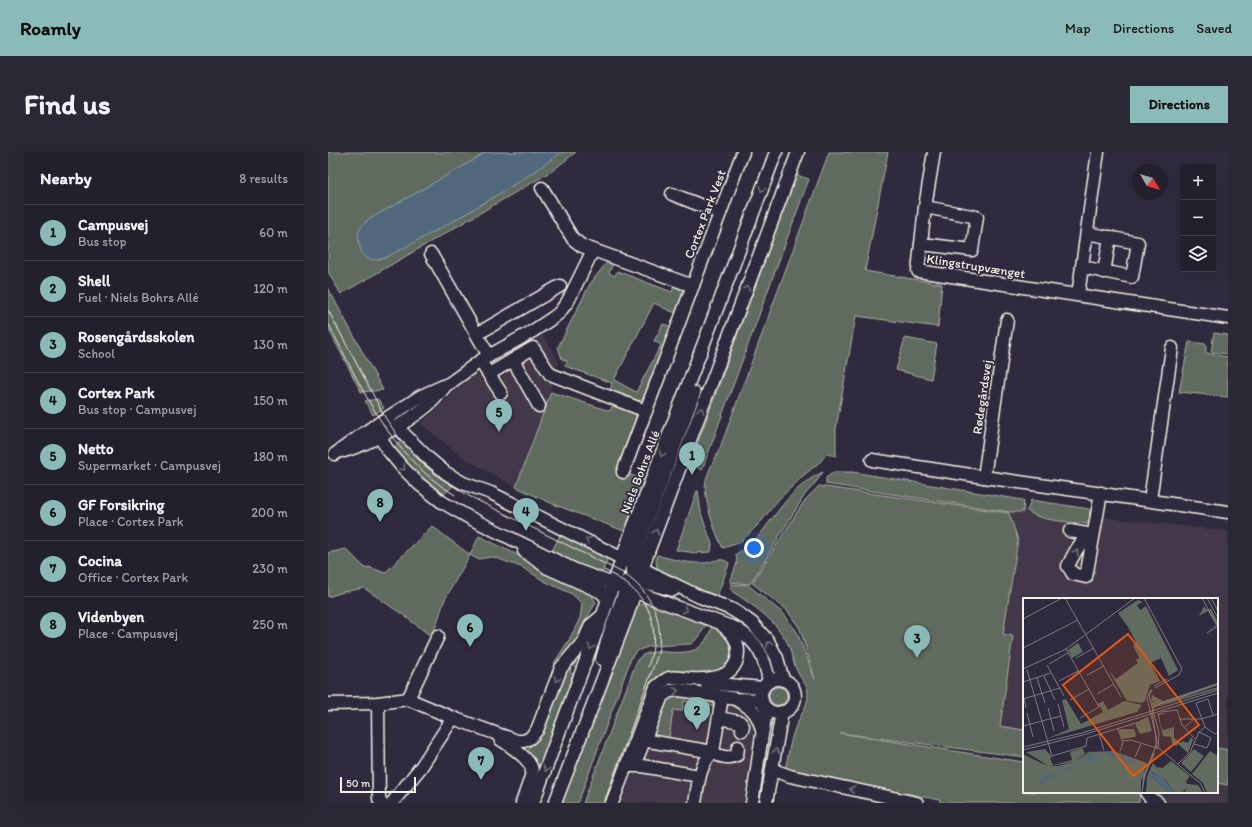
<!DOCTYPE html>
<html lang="en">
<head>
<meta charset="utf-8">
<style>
	body { margin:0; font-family:Itim,sans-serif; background:#2b2836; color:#f1f3f6 }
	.controls { position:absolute; right:12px; top:12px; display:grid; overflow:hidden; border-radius:0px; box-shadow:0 4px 16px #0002 }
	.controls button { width:36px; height:36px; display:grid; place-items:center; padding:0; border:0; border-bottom:1px solid #403e4a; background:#23202e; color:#f1f3f6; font:20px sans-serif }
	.compass { position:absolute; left:804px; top:12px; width:36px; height:36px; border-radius:50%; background:#23202e; box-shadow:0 4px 16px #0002; rotate:128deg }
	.scale { position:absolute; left:12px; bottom:10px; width:76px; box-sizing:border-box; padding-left:4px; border:2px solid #f4f1e8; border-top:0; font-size:11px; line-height:14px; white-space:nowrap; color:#f4f1e8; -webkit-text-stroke:3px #2f2a3d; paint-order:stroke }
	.you { position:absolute; left:426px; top:396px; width:14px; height:14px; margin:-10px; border:3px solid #fff; border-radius:50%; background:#1a73e8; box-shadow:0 0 0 6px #1a73e833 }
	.badge { display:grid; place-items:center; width:26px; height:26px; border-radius:50%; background:#8bbbb9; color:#111; font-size:13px; font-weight:700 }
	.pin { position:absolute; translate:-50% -33px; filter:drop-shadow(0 1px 2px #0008) }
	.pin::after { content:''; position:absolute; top:21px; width:14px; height:12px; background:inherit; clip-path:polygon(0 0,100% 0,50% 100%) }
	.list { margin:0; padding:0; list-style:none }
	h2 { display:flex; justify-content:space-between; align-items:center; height:52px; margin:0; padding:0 16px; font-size:17px }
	h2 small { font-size:13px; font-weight:400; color:#a3a3aa }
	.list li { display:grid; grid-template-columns:26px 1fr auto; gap:12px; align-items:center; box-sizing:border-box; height:56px; padding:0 16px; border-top:1px solid #403e4a }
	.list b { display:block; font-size:15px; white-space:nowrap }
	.list p { margin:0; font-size:13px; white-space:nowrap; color:#a3a3aa }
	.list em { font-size:13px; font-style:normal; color:#a3a3aa }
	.icon { flex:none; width:22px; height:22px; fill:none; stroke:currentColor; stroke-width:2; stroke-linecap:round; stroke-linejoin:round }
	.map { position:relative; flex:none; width:900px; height:651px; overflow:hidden; border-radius:0px }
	header { display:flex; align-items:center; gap:24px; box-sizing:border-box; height:56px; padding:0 20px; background:#8bbbb9; color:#111 }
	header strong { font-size:19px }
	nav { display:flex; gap:22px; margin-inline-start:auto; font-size:14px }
	.intro { display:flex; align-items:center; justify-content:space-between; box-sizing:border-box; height:96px; padding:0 24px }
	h1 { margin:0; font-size:28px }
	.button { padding:10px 18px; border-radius:0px; background:#8bbbb9; color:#111; font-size:14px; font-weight:700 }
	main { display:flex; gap:24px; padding:0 24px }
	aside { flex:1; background:#23202e; border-radius:0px; box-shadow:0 4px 16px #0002 }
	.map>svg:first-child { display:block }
</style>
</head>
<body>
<header>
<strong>Roamly</strong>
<nav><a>Map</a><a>Directions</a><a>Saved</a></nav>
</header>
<div class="intro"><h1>Find us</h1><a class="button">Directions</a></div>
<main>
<aside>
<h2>Nearby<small>8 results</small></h2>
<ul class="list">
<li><span class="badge">1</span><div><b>Campusvej</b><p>Bus stop</p></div><em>60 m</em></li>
<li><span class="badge">2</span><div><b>Shell</b><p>Fuel · Niels Bohrs Allé</p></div><em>120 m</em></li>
<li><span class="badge">3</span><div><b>Rosengårdsskolen</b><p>School</p></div><em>130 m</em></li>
<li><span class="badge">4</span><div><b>Cortex Park</b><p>Bus stop · Campusvej</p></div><em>150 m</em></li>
<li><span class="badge">5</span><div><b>Netto</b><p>Supermarket · Campusvej</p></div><em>180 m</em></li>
<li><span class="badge">6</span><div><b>GF Forsikring</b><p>Place · Cortex Park</p></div><em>200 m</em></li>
<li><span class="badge">7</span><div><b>Cocina</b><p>Office · Cortex Park</p></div><em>230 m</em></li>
<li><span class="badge">8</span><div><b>Videnbyen</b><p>Place · Campusvej</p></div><em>250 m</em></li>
</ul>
</aside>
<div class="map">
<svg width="900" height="651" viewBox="0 0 900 651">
	<rect width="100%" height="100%" fill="#2f2a3d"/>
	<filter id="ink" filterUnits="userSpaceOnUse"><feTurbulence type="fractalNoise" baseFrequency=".025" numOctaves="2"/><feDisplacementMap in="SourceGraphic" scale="8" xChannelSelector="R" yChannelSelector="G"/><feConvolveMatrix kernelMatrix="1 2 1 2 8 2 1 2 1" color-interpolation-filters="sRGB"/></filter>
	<g filter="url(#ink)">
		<g fill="#433848">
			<path d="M214,181L231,210L222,236L223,240L188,335L134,305L93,272L150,217Z"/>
			<path d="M491,334L900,379V651H844L816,647L815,640H889V447H696V604L489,578L490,535L472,477L459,458L424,431L477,348Z"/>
			<path d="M324,528L415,559L428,570L416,651H279Z"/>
		</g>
		<g fill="#616b5f" stroke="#aaaea4">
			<path d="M0,0H248L224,19L13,142L0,120Z"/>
			<path d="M501,0H560L537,119L614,132L610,175L528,164L508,276V304L498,302L492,310L476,323L449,349L432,371L411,391L395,396C387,382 374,343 378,328C380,319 388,305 392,296Z"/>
			<path d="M468,23L481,27L374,318L366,314L369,293Z"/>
			<path d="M279,110L285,111L281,121L287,124L289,119L344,140L346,134C361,141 354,148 349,161L342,159L326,151L286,228L308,240L333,193L326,189L335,172L344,175L316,247L310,249L282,239L284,231L237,214L239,209L234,207L230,195L262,132Z"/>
			<path d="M0,136L55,238L33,240L0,176Z"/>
			<path d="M886,181L900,183V202L883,200Z"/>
			<path d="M577,186L609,192L603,227L568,218Z"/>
			<path d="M861,190L878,192V201L900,205V245L851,240Z"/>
			<path d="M223,240L282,259L285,252L304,259L308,262L309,271L300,322L317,328L296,379L225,352L188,335Z"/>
			<path d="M50,247L56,256L45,263L37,249Z"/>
			<path d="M76,287L129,330L114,344L79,312L64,296Z"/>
			<path d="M495,320L488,330L476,344L422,432L402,430L409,411L408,402C416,397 423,392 430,385C436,378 441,370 447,363C460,345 475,329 495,320Z"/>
			<path d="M506,320H524L695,348L696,349L695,360H682L498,332V326Z"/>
			<path d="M491,334L681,361L690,388L675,482L685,484L672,574L696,578V605L512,581L696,610V640H812L811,651H612V648L457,618C460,605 462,589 467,576C471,565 480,555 480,542C480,533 474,529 470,521C465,512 464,501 460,492C448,468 426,454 405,440L402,436L403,432L420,433L456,462L469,480L487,527L472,477L459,458L424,431L477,348Z"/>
			<path d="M369,339H370L373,361L384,392L383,400L367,401L348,398Z"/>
			<path d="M703,348L761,357L762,367L759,372C740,369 715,370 699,359Z"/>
			<path d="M104,374L142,403L151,384L196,406L212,419L260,439L268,450L254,475L250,485L244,495L229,512L226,511L241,488L252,466L254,452L244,442L218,430L193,415L165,405L149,407L142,403L117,447L104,485L74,462L65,456L36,436L15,440L0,445V401L18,397L37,416L41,415L57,421Z"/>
			<path d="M233,381L280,405L274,421L273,422L255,415L223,401Z"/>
			<path d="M329,403C344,407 360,412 376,411C385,410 393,404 401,411L400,415L389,444L344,427L329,417L328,407Z"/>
			<path d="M318,450L378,472L371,485L363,492L323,494L311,498L304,504L250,651H234L307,458L310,454Z"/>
			<path d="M384,474L392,477L406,494L405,509L392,522L344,521L278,651H255L309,508C324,490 356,510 374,493C379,488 382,480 384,474Z"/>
			<path d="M251,501L246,514H244L242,520L245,522L212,615L203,606L200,600L201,596L211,583L231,526Z"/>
			<circle cx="450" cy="544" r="9"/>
			<path d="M351,543L382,549L387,552L388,555L356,549L354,559L345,558L341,586L339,588L327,586L325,582C330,568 334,544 351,543Z"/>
			<path d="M889,596L900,598V633L889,631Z"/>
		</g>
		<path fill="#51687c" stroke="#929fa7" d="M158,0H234C178,41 117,74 57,106C52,107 46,109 41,107C32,104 29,88 31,79C32,76 36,72 38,69L146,8Z"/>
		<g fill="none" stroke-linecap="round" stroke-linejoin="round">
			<defs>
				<g id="minor">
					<path d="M606,0L597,55L590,119L900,166"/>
					<path d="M214,36L245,87L254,94L365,134"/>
					<path d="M344,42L392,61"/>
					<path d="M593,92L644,98L649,65L597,55"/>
					<path d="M103,102L161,204"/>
					<path d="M754,115L804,125L810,91L759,81"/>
					<path d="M776,120L782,85"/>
					<path d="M750,143L770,0"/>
					<path d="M149,182L232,134"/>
					<path d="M185,208L211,254"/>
					<path d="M156,215L173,241"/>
					<path d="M161,222L205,196L222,222L318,259"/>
					<path d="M53,270L48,276L49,280L59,297L74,315L91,332L114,350L142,366L247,418L409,477C430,490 437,506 441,530"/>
					<path d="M46,274L54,272L67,275L73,279L100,306L118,321L135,331L163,341L337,428L372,445L403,457L413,463L424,471L440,489L449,506L455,528"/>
					<path d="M16,299C43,291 77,272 99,254C105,249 111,242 116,236"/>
					<path d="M7,302L36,281L93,244L122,231L152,209L205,179L226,165L231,161L240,149L265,98"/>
					<path d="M544,308L656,325L900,360"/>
					<path d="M295,320L415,0"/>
					<path d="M656,325L679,168"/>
					<path d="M822,348L844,196"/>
					<path d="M742,379L765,383"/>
					<path d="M765,383C753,385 745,404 740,414L745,422L758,425L773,341"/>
					<path d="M196,399L220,416L273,440L278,445L279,451"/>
					<path d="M305,430L323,432L345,438"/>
					<path d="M313,435C299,422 306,407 311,391L366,241"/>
					<path d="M274,507L281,483L298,436L299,429"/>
					<circle cx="450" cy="544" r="17"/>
					<path d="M378,531L435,536"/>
					<path d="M80,547L110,484"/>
					<path d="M409,548C425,557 429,560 434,578"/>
					<path d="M50,551L51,647L53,651"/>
					<path d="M0,552L50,551L80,547L125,566L189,589H196L202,586L209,578L233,516L256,489L263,473L275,463"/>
					<path d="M391,566L412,570L415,574L414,578"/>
					<path d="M172,587C182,594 205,608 204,620C202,630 197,641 194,651"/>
					<path d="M309,587L385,600C391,605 401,607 409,603L410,595"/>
					<path d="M303,611L310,604L334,544L342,539L352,538L408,547L434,548"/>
					<path d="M299,614H314L371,624"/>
					<path d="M445,618L462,624L589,651"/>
					<path d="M818,640L823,647L830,651"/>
					<path d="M64,651L93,615L125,566"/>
					<path d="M205,651L275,462L301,387L390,154L448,0"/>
					<path d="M227,651L300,461L320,400L470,0"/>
					<path d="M284,651L328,535C332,532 337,527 341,526C348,524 356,527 363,527C383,528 409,526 410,500C410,488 404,481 395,474"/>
					<path d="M367,651C370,633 371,613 385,600L394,545"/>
					<path d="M424,651C429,620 432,588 439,557"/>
					<path d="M438,651L454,560"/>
				</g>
			</defs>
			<use href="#minor" stroke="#f4f1e8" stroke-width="15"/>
			<use href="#minor" stroke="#2f2a3d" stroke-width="12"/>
			<g stroke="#f4f1e8" stroke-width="1">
				<path d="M0,158L58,267L72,287L95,312L114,327L141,344L295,421C324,441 336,467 330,502L276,651"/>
				<path d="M0,171C35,237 60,303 127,343"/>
				<path d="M276,418C318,439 336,468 320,515"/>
			</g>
		</g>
		<defs><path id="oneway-chevron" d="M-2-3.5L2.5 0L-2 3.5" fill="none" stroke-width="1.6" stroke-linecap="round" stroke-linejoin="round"/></defs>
		<g stroke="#747079">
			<use href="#oneway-chevron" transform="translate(434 37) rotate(110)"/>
			<use href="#oneway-chevron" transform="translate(419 136) rotate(-70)"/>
			<use href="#oneway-chevron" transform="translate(373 258) rotate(-70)"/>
			<use href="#oneway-chevron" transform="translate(334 302) rotate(111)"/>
			<use href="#oneway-chevron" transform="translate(75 316) rotate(47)"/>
			<use href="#oneway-chevron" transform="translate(328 380) rotate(-70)"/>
			<use href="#oneway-chevron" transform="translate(260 388) rotate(-153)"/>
			<use href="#oneway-chevron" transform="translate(748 400) rotate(-57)"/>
			<use href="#oneway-chevron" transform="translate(357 458) rotate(21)"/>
			<use href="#oneway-chevron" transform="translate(441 492) rotate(-121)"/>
			<use href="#oneway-chevron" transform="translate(263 495) rotate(110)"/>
			<use href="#oneway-chevron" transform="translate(229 527) rotate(111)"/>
			<use href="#oneway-chevron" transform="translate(348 539) rotate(-6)"/>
			<use href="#oneway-chevron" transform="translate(448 599) rotate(-81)"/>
			<use href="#oneway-chevron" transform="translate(218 617) rotate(110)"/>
			<use href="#oneway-chevron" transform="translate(524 637) rotate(-168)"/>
		</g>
	</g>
	<g text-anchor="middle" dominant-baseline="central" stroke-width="3.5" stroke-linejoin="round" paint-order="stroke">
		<g font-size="13" fill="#f4f1e8" stroke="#2f2a3d">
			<text transform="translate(377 62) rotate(-69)">Cortex Park Vest</text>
			<text transform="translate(648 114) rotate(9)">Klingstrupvænget</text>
			<text transform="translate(654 245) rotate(-82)">Rødegårdsvej</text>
			<text transform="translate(312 320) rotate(-69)">Niels Bohrs Allé</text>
		</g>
	</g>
	<g transform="translate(695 446)">
		<rect width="195" height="195" fill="#2f2a3d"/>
		<path d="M115,2L120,4L114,7L117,12L123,8L155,72L146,78L138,60L127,65L137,83L127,87L122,103L119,105L104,103L86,73L93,81L115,65L113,62L116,60L118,63L110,48L113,44L105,29L95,15ZM181,8L183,11H188L195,24L193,28L185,32L193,27L185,13L176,18ZM55,45L60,54L49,60L45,52ZM194,85L195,87L159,100L195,89V91L130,110L128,103L137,107L151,103L136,107L128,102L129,97L140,103ZM43,101L58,126L80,114L75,106L80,103L85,112L101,103L119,107L114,114L23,141L46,131L39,102ZM134,115H144L136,117L138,129L140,132L151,129V140L158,145L159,143L165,145L168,139L170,142L165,155L155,146L153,148L149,145L148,139L140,138ZM125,118L129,133L117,136L112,126ZM110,127L113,137L112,139L99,141L96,131H111L110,128L101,129ZM60,150L61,155L68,153L63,155L53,163L66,154L90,153L124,165L118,183V195H0V156L18,165L24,167L35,168L49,164L34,167H24L3,154L22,151L29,159L27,160L30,167L34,166L49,162L47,154ZM171,151L181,158L168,174L158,165ZM187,153L195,158V195H184L180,185L169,176ZM130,154L132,156L123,176L119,195L120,177ZM148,163L167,178L163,183L164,186L175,187L180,195H161L164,189L159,195H152L142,181L129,174L126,177L148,195H123L124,179L130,165L133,169L140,170Z" fill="#616b5f"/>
		<path d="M87,154L108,160L118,167L114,169L86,158L84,156ZM66,156L77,158L49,170L34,175L20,186L17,185L21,179L63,163ZM127,174L140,179L152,195H148L126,177Z" fill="#51687c"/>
		<path fill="none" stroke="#7e7a81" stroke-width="1" d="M42,0L98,99M121,0L159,71L156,77L132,90M179,0L195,29M184,0L195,20M188,0L195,13M0,21L39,0M184,35L195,28M0,50L55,22M43,51L76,109L57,120M53,60L71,50M26,66L45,55M24,67L41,98M0,71L43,51L112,0M4,72L29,158L63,148L64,140L119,123M64,77L81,68M21,78L32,102M14,80L22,105M36,83L55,73M0,84L28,75M131,88L144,81M128,91L124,100L133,138V150M129,92L126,98L136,135L135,150M0,96L3,110M74,96L91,86M0,101L37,90M47,102L66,91M35,106L41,129M25,110L31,133M138,114L154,112L159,127L173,142M4,115L10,139M157,121H178L195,116M0,128L38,118M162,129L172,120M182,129L192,136L195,134M95,131L100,145L97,153M76,136L81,152M99,143L108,142L137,151L178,186L182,195M171,146L184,150L188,140L176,134M0,149L59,135L195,92M0,152L60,137L195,95M112,159L118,146M155,166L167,154L176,134L182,129L173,105L185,101L190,117M119,195L121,179L134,145L129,115L131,108L195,86"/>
		<path fill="#e8590c" fill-opacity="0.15" stroke="#e8590c" stroke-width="2" d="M105,36L176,127L110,178L40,87Z"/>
		<rect width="195" height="195" fill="none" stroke="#f4f1e8" stroke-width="2"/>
	</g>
</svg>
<div class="controls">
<button>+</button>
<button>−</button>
<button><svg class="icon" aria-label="layers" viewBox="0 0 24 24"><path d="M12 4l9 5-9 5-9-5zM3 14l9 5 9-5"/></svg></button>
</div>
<svg class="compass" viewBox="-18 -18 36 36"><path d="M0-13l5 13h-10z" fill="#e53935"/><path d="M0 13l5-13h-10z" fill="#a3a3aa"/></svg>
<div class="scale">50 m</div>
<div class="you"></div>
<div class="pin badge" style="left:364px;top:323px">1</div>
<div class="pin badge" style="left:369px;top:578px">2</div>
<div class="pin badge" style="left:589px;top:506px">3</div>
<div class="pin badge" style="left:198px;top:379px">4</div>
<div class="pin badge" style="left:171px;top:280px">5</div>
<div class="pin badge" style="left:142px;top:495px">6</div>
<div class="pin badge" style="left:153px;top:628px">7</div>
<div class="pin badge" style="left:52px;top:370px">8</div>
</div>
</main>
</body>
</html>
